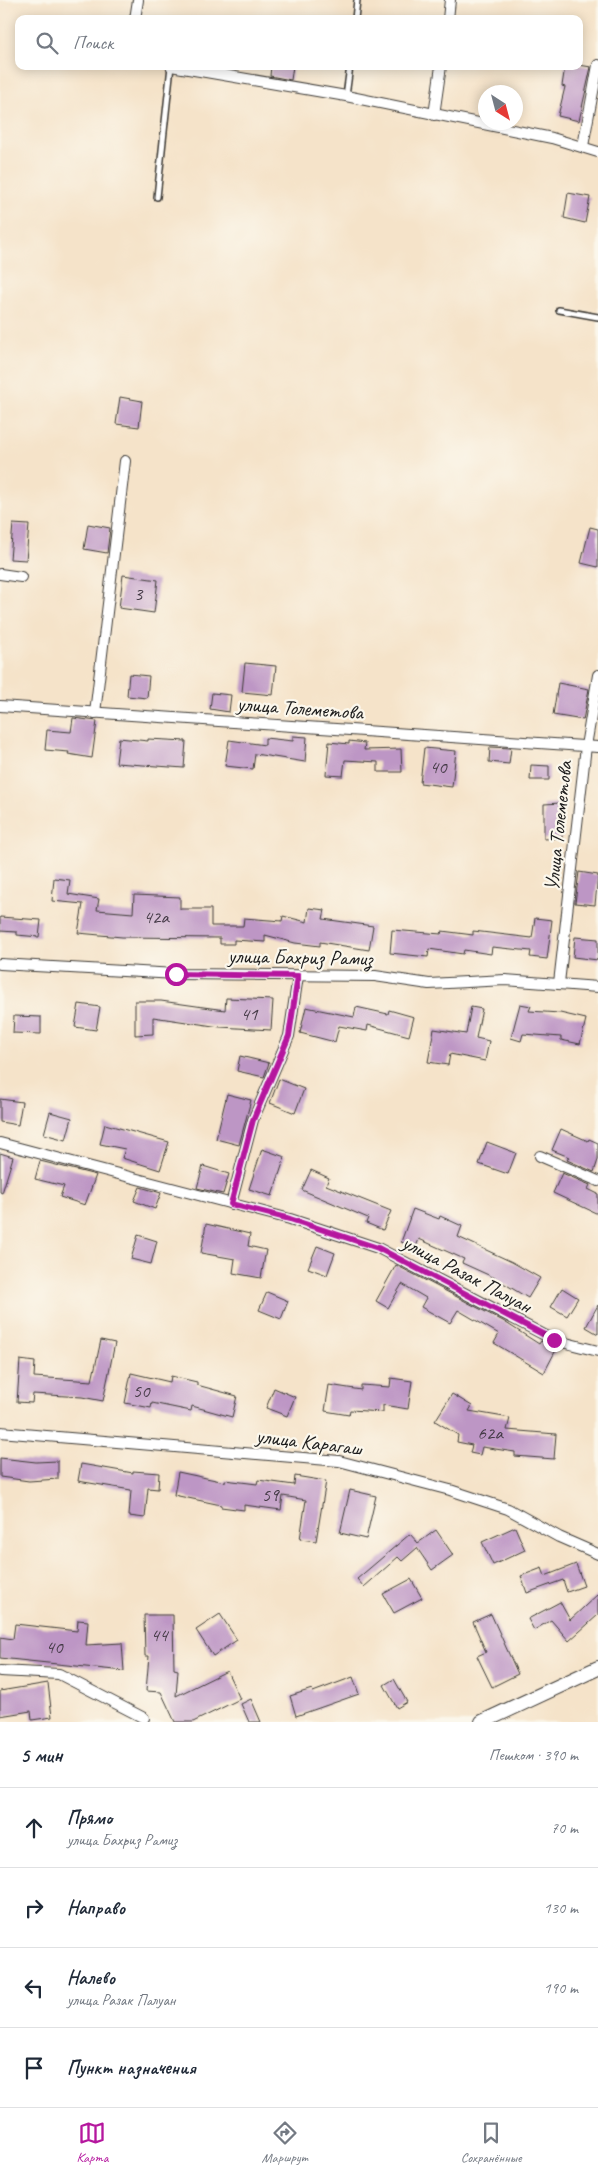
<!DOCTYPE html>
<html lang="ru">
<head>
<meta charset="utf-8">
<style>
	body { margin:0; font-family:Caveat,sans-serif; background:#f2f2f3; color:#1f2937 }
	.compass { position:absolute; left:478px; top:85px; width:45px; height:45px; border-radius:50%; background:#fff; box-shadow:0 2px 12px #0003; rotate:144deg }
	.stop { position:absolute; width:15px; height:15px; margin:-11px; border:4px solid #b5179e; border-radius:50%; background:#fff }
	.stop.end { background:#b5179e; border-color:#fff; box-shadow:0 1px 5px #0008 }
	.list { margin:0; padding:0; list-style:none }
	h2 { display:flex; justify-content:space-between; align-items:center; height:65px; margin:0; padding:0 20px; font-size:21px }
	h2 small { font-size:16px; font-weight:400; color:#747a83 }
	.list li { display:grid; grid-template-columns:32px 1fr auto; gap:15px; align-items:center; box-sizing:border-box; height:80px; padding:0 20px; border-top:1px solid #e0e1e3 }
	.list b { display:block; font-size:19px; white-space:nowrap }
	.list p { margin:0; font-size:16px; white-space:nowrap; color:#747a83 }
	.list em { font-size:16px; font-style:normal; color:#747a83 }
	.icon { flex:none; width:28px; height:28px; fill:none; stroke:currentColor; stroke-width:2; stroke-linecap:round; stroke-linejoin:round }
	.map { position:relative; flex:none; width:598px; height:1722px; overflow:hidden }
	.search { position:absolute; background:#fff; box-shadow:0 2px 12px #0003; left:15px; right:15px; top:15px; height:55px; display:flex; align-items:center; gap:12px; box-sizing:border-box; padding:0 18px; border-radius:10px; color:#747a83; font-size:19px }
	.sheet { height:385px; background:#fff }
	nav { display:flex; justify-content:space-around; align-items:center; box-sizing:border-box; height:70px; border-top:1px solid #e0e1e3; background:#fff; font-size:14px; color:#747a83 }
	nav a { display:grid; justify-items:center; gap:2px }
	nav .on { color:#b5179e }
	.map>svg:first-child { display:block }
</style>
</head>
<body>
<div class="map">
<svg width="598" height="1722" viewBox="0 0 598 1722">
	<rect width="100%" height="100%" fill="#fbf7ec"/>
	<filter id="ink" filterUnits="userSpaceOnUse"><feTurbulence type="fractalNoise" baseFrequency=".02" numOctaves="2"/><feDisplacementMap in="SourceGraphic" scale="10" xChannelSelector="R" yChannelSelector="G"/><feConvolveMatrix kernelMatrix="1 2 1 2 8 2 1 2 1" color-interpolation-filters="sRGB"/></filter>
	<filter id="wash" filterUnits="userSpaceOnUse"><feTurbulence type="fractalNoise" baseFrequency=".0096" numOctaves="4" result="noise"/><feDisplacementMap in="SourceGraphic" scale="20" xChannelSelector="R" yChannelSelector="G"/><feGaussianBlur stdDeviation="1.12" result="paint"/><feColorMatrix in="noise" values="0 0 0 0 0 0 0 0 0 0 0 0 0 0 0 0 0 1.4 0 .05"/><feComposite in="paint" operator="in"/></filter>
	<g filter="url(#wash)">
		<rect width="100%" height="100%" fill="#f5e3c9"/>
		<g id="blocks">
			<g fill="#bd96c5">
				<path d="M579,65L591,67L579,121L558,116L565,87L562,86L565,66Z"/>
				<path d="M271,66H293L291,80L270,76Z"/>
				<path d="M568,193L590,197L585,223L564,218Z"/>
				<path d="M120,397L142,401L139,427L116,424Z"/>
				<path d="M13,524L29,525L26,560L10,559Z"/>
				<path d="M88,524L110,528L107,553L84,549Z"/>
				<path d="M590,527L598,529V567L581,563Z"/>
				<path d="M123,575L158,580L154,613L119,608Z"/>
				<path d="M245,663L276,666L273,695L242,692Z"/>
				<path d="M129,674L149,676L147,698L127,696Z"/>
				<path d="M558,683L589,689L583,720L553,715Z"/>
				<path d="M212,693L231,695L229,712L210,709Z"/>
				<path d="M73,718L97,721L92,758L68,754L69,752L45,750L47,730L71,732Z"/>
				<path d="M293,736L307,737L305,762L255,754L253,769L225,766L229,740L265,745V738L293,741Z"/>
				<path d="M119,738L148,741V739L186,741L184,768L116,763Z"/>
				<path d="M349,741L365,743L364,750L401,749L402,772H378V762L345,760L343,776L326,775L329,742L349,744Z"/>
				<path d="M490,747L511,748L509,764L489,762Z"/>
				<path d="M424,748L456,751L452,787L420,783Z"/>
				<path d="M531,765L549,766V780H530Z"/>
				<path d="M561,803L562,838L544,839V804Z"/>
				<path d="M579,872L598,875L595,905L575,903Z"/>
				<path d="M54,878L70,880L68,894L99,899L97,910L133,913L134,895L180,897V909H211V926H243L244,918L282,921L283,916L307,922L309,908L325,910L323,919L373,926L369,950L320,942V946L295,943L265,935V942L234,940V944H220V938L122,937L78,933L83,904L52,901Z"/>
				<path d="M0,917L41,920L39,937L17,935V932L0,931Z"/>
				<path d="M535,918L552,920L547,959L530,957L531,951L492,947L491,954L464,950L463,954L429,949L428,957L390,953L392,930L441,934L442,931L473,935V931L532,938Z"/>
				<path d="M575,937L598,939V960L573,957Z"/>
				<path d="M226,998L273,1000L271,1030L220,1027L153,1017V1034L135,1035V1001H161L225,1010Z"/>
				<path d="M79,1004L100,1007L96,1030L75,1027Z"/>
				<path d="M520,1004L531,1006L529,1011L560,1013L586,1019L580,1044L561,1040V1037L523,1034L521,1041L511,1038Z"/>
				<path d="M306,1007L354,1017L356,1007L388,1014L389,1010L414,1017L409,1036L368,1025L367,1031L339,1026L335,1042L300,1033Z"/>
				<path d="M471,1007L482,1009L476,1038L489,1041L485,1061L450,1054L448,1065L428,1062L434,1029L466,1034Z"/>
				<path d="M14,1016L41,1017V1034L13,1033Z"/>
				<path d="M240,1056L269,1063L264,1077L237,1071Z"/>
				<path d="M279,1079L304,1089L295,1113L270,1103Z"/>
				<path d="M227,1094L251,1100L239,1145L216,1139Z"/>
				<path d="M0,1099L22,1102L18,1125L0,1122Z"/>
				<path d="M50,1112L72,1118L66,1140L44,1134Z"/>
				<path d="M105,1124L169,1142L160,1170L122,1158L125,1149L100,1144Z"/>
				<path d="M561,1129L588,1141L589,1139L598,1143V1160L594,1172L567,1160L569,1157L552,1150Z"/>
				<path d="M487,1142L516,1153L508,1174L479,1164Z"/>
				<path d="M262,1149L285,1157L272,1196L249,1189Z"/>
				<path d="M0,1153L13,1157L2,1193L0,1192Z"/>
				<path d="M40,1161L96,1175L85,1205L60,1197L64,1186L35,1179Z"/>
				<path d="M203,1166L229,1174L223,1194L197,1188Z"/>
				<path d="M311,1170L329,1178L326,1185L391,1211L383,1230L366,1223L368,1218L302,1190Z"/>
				<path d="M562,1173L590,1185L588,1189L598,1194V1214L553,1193Z"/>
				<path d="M140,1187L161,1193L155,1209L134,1201Z"/>
				<path d="M413,1209L439,1219L440,1216L462,1226L458,1237L512,1262L540,1278L528,1298L495,1278L462,1263L464,1259L419,1239L416,1247L401,1242Z"/>
				<path d="M206,1224L250,1234L248,1246L266,1250L261,1278L233,1273L235,1259L201,1253Z"/>
				<path d="M138,1235L157,1241L151,1264L131,1259Z"/>
				<path d="M317,1246L335,1253L327,1275L308,1268Z"/>
				<path d="M396,1265L503,1321L539,1344L541,1341L557,1348L544,1373L494,1343L499,1334L458,1310L450,1323L421,1307L426,1298L402,1284L388,1308L376,1301Z"/>
				<path d="M562,1288L578,1298L567,1316L551,1307Z"/>
				<path d="M267,1292L288,1301L281,1319L259,1310Z"/>
				<path d="M598,1305V1334L586,1327Z"/>
				<path d="M101,1340L115,1343L103,1401L82,1397L33,1394L32,1403L17,1402L20,1360L35,1362L34,1377L92,1381Z"/>
				<path d="M131,1373L170,1382L171,1376L197,1382V1385L237,1396L232,1417L192,1406L191,1411L152,1403L151,1408L125,1403Z"/>
				<path d="M391,1378L412,1381L408,1409L383,1405V1412L350,1410L349,1415L325,1411L329,1385L361,1390V1385L390,1387Z"/>
				<path d="M274,1388L295,1397L287,1416L266,1408Z"/>
				<path d="M452,1394L472,1406L469,1411L510,1418L507,1430L556,1434L554,1459L515,1456V1452L482,1447L480,1455L470,1453L472,1445L457,1442L458,1435L435,1421Z"/>
				<path d="M0,1458L36,1462L58,1461V1479L29,1481L0,1477Z"/>
				<path d="M81,1464L133,1473V1471L159,1473L158,1489L148,1488L145,1518L129,1516L131,1490L78,1481Z"/>
				<path d="M178,1472L225,1482V1480L257,1484L258,1480L294,1485L295,1476L326,1481L316,1541L300,1539L306,1500L283,1496L281,1510L244,1505V1510L221,1507V1505L174,1495Z"/>
				<path d="M350,1490L376,1496L366,1539L340,1533Z"/>
				<path d="M515,1527L525,1550L493,1565L482,1542Z"/>
				<path d="M436,1530L453,1555L432,1570L417,1548L402,1561L398,1557L364,1587L357,1579L410,1534L418,1543Z"/>
				<path d="M576,1564L584,1586L567,1592L563,1580L527,1593L521,1576L542,1568L545,1576Z"/>
				<path d="M411,1579L422,1598L394,1613L383,1594Z"/>
				<path d="M598,1594V1615L569,1641L551,1620L534,1630L528,1619L560,1602L570,1620Z"/>
				<path d="M220,1614L237,1640L213,1656L196,1630Z"/>
				<path d="M491,1614L518,1674L492,1687L477,1656L486,1652L473,1622Z"/>
				<path d="M144,1615H173L174,1669L178,1670L176,1696L227,1671L240,1699L193,1722H175L161,1692L146,1691L149,1656H145Z"/>
				<path d="M78,1620L88,1621L86,1645L122,1643L124,1671L0,1658V1637L13,1639L15,1624L77,1631Z"/>
				<path d="M353,1677L359,1694L296,1716L290,1696L312,1689L313,1692Z"/>
				<path d="M394,1679L407,1702L397,1708L384,1685Z"/>
				<path d="M48,1683L52,1717L32,1720L31,1711L0,1716V1691Z"/>
				<path d="M251,1699L261,1722H249L241,1704Z"/>
			</g>
		</g>
	</g>
	<g filter="url(#ink)">
		<use href="#blocks" fill-opacity="0" stroke="#3d3a36" stroke-width="1"/>
		<g fill="none" stroke-linecap="round" stroke-linejoin="round">
			<defs>
				<g id="lane">
					<path d="M355,19L357,0"/>
					<path d="M346,96L350,66"/>
					<path d="M157,197L171,66"/>
					<path d="M559,310L598,317"/>
				</g>
				<g id="street">
					<path d="M135,19L138,0"/>
					<path d="M448,19L450,0"/>
					<path d="M171,66L346,96L552,138L598,152"/>
					<path d="M434,115L441,66"/>
					<path d="M583,146L598,65"/>
					<path d="M0,574L21,577"/>
					<path d="M0,706L598,747"/>
					<path d="M95,713L125,461"/>
					<path d="M0,964L176,974L375,976L429,984L505,980L598,987"/>
					<path d="M559,983L586,746L598,675"/>
					<path d="M0,1143L290,1219L378,1248L554,1340L598,1351"/>
					<path d="M540,1156L598,1181"/>
					<path d="M231,1204L253,1120L289,1036L298,976"/>
					<path d="M0,1432L339,1461L450,1490L508,1509L559,1537L598,1554"/>
					<path d="M0,1671L59,1674L144,1718"/>
				</g>
				<path id="secondary" d="M482,1722L598,1668"/>
			</defs>
			<use href="#lane" stroke="#3d3a36" stroke-width="8"/>
			<use href="#street" stroke="#3d3a36" stroke-width="12"/>
			<use href="#secondary" stroke="#3d3a36" stroke-width="16"/>
			<use href="#lane" stroke="#fff" stroke-width="5"/>
			<use href="#street" stroke="#fff" stroke-width="10"/>
			<use href="#secondary" stroke="#fff" stroke-width="14"/>
		</g>
	</g>
	<g fill="none" stroke-linecap="round" stroke-linejoin="round" filter="url(#ink)">
		<path stroke="#b5179e" stroke-width="6" d="M176,974L298,976L289,1036L253,1120L231,1204L290,1219L378,1248L554,1340"/>
	</g>
	<g text-anchor="middle" dominant-baseline="central" stroke-width="4.5" stroke-linejoin="round" paint-order="stroke">
		<g font-size="19" fill="#443a46">
			<text x="138" y="594">3</text>
			<text x="438" y="767">40</text>
			<text x="156" y="917">42а</text>
			<text x="249" y="1014">41</text>
			<text x="141" y="1391">50</text>
			<text x="490" y="1433">62а</text>
			<text x="270" y="1495">59</text>
			<text x="159" y="1635">44</text>
			<text x="54" y="1647">40</text>
		</g>
		<g font-size="21" fill="#1c1c1c" stroke="#fbf7ec">
			<text transform="translate(300 708) rotate(4)">улица Толеметова</text>
			<text transform="translate(558 826) rotate(-84)">Улица Толеметова</text>
			<text transform="translate(300 957) rotate(1)">улица Бахриз Рамиз</text>
			<text transform="translate(467 1274) rotate(28)">улица Разак Палуан</text>
			<text transform="translate(309 1442) rotate(7)">улица Карагаш</text>
		</g>
	</g>
</svg>
<svg class="compass" viewBox="-18 -18 36 36"><path d="M0-13l5 13h-10z" fill="#e53935"/><path d="M0 13l5-13h-10z" fill="#747a83"/></svg>
<div class="stop" style="left:176px;top:974px"></div>
<div class="stop end" style="left:554px;top:1340px"></div>
<div class="search"><svg class="icon" aria-label="search" viewBox="0 0 24 24"><circle cx="10" cy="10" r="6"/><path d="M15 15l6 6"/></svg>Поиск</div>
</div>
<section class="sheet">
<h2>5 мин<small>Пешком · 390 m</small></h2>
<ul class="list">
<li><svg class="icon" aria-label="ahead" viewBox="0 0 24 24"><path d="M12 20V5M6 11l6-6 6 6"/></svg><div><b>Прямо</b><p>улица Бахриз Рамиз</p></div><em>70 m</em></li>
<li><svg class="icon" aria-label="right" viewBox="0 0 24 24"><path d="M7 20v-9h11M14 6l5 5-5 5"/></svg><div><b>Направо</b></div><em>130 m</em></li>
<li><svg class="icon" aria-label="left" viewBox="0 0 24 24"><path d="M17 20v-9H6M10 6l-5 5 5 5"/></svg><div><b>Налево</b><p>улица Разак Палуан</p></div><em>190 m</em></li>
<li><svg class="icon" aria-label="arrive" viewBox="0 0 24 24"><path d="M6 21V4h12l-3 4 3 4H6"/></svg><div><b>Пункт назначения</b></div></li>
</ul>
</section>
<nav>
<a class="on"><svg class="icon" aria-label="map" viewBox="0 0 24 24"><path d="M3 6l6-2 6 2 6-2v14l-6 2-6-2-6 2zM9 4v14M15 6v14"/></svg>Карта</a>
<a><svg class="icon" aria-label="directions" viewBox="0 0 24 24"><path d="M12 3l9 9-9 9-9-9zM9 14v-3h6M13 9l2 2-2 2"/></svg>Маршрут</a>
<a><svg class="icon" aria-label="saved" viewBox="0 0 24 24"><path d="M7 4h10v16l-5-4-5 4z"/></svg>Сохранённые</a>
</nav>
</body>
</html>
